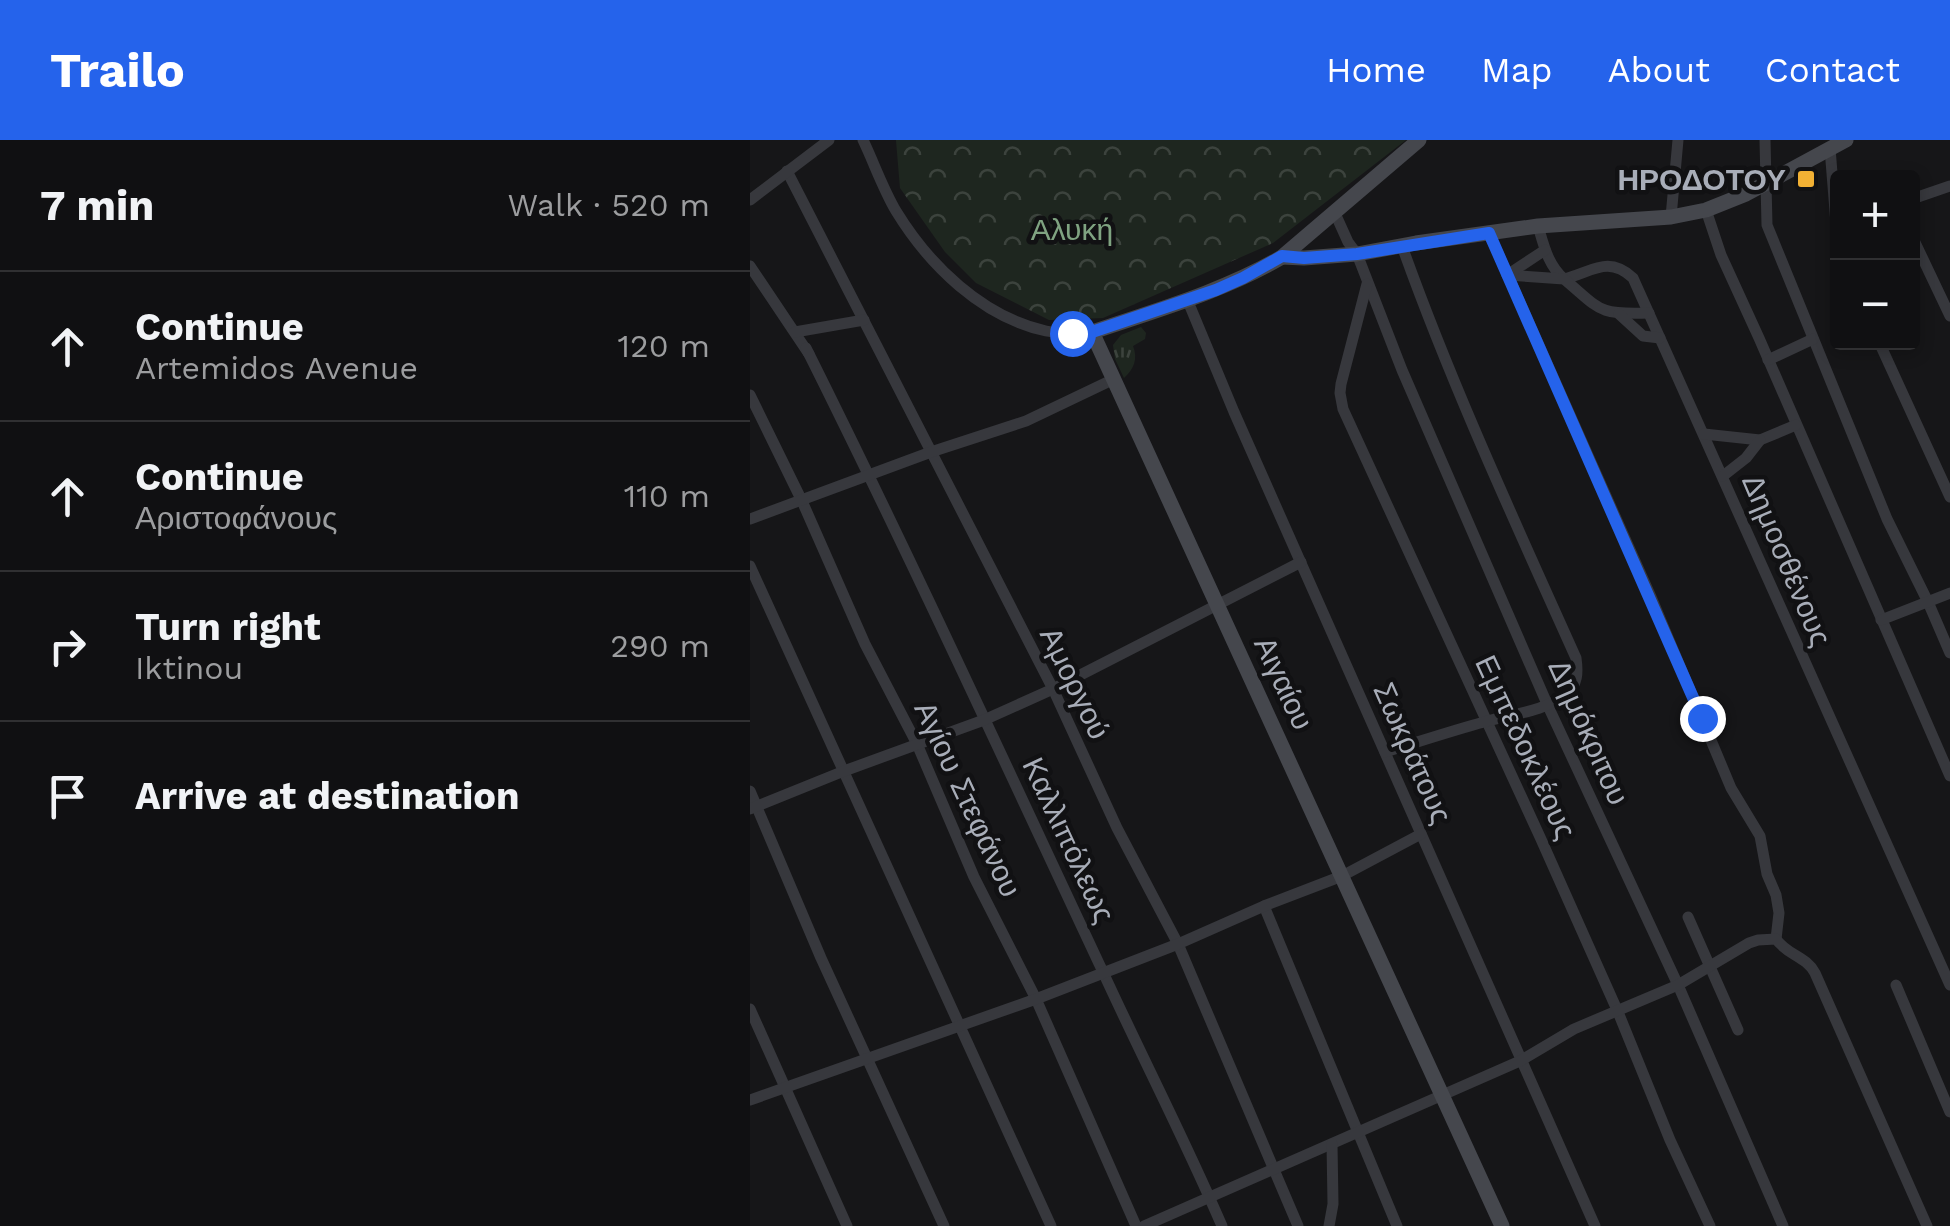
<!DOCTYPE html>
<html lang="en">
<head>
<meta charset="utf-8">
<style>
	body { margin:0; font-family:"Work Sans",sans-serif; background:#1e1e20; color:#f1f3f6 }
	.controls { position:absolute; right:30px; top:30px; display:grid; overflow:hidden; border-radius:10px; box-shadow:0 5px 15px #0003 }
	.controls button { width:90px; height:90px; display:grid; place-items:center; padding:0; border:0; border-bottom:2px solid #303032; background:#101012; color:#f1f3f6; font:50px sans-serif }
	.stop { position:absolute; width:30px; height:30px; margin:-22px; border:8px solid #2563eb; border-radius:50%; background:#fff }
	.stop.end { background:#2563eb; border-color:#fff; box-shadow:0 2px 10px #0008 }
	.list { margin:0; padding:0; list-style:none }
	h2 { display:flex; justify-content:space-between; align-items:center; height:130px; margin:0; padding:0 40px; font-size:42px }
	h2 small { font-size:32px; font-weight:400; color:#9c9d9f }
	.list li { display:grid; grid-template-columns:65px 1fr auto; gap:30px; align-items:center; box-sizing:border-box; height:150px; padding:0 40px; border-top:2px solid #303032 }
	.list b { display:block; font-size:38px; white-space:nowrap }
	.list p { margin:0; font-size:32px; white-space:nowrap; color:#9c9d9f }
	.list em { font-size:32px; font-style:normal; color:#9c9d9f }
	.icon { flex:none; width:55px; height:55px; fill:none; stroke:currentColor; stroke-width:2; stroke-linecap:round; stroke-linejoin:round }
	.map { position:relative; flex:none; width:1200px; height:1086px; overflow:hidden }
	header { display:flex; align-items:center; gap:60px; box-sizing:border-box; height:140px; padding:0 50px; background:#2563eb; color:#fff }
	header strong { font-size:48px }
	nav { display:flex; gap:55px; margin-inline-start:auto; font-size:35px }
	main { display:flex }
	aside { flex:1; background:#101012 }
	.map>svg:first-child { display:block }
</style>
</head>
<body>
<header>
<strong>Trailo</strong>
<nav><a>Home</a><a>Map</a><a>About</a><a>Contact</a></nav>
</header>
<main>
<aside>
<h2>7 min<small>Walk · 520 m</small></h2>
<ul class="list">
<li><svg class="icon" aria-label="ahead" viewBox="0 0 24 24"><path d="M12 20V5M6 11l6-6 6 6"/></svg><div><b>Continue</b><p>Artemidos Avenue</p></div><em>120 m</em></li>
<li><svg class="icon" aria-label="ahead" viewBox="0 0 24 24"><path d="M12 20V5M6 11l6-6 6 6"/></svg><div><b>Continue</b><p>Αριστοφάνους</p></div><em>110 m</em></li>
<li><svg class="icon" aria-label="right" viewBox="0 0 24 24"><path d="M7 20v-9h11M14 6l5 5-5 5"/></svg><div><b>Turn right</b><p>Iktinou</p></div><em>290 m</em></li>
<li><svg class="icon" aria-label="arrive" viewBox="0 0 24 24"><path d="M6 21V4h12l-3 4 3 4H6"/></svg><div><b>Arrive at destination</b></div></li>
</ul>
</aside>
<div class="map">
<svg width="1200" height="1086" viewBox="0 0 1200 1086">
	<defs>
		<pattern id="grass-tufts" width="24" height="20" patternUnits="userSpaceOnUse" patternTransform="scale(2.5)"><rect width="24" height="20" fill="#1e261f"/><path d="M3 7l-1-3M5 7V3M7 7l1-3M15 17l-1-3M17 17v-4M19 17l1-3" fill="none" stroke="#3c433d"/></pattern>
		<pattern id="park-crowns" width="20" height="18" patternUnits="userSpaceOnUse" patternTransform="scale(2.5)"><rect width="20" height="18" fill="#1e261f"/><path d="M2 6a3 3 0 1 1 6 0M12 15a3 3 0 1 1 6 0" fill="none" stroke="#3c433d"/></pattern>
	</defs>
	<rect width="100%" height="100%" fill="#161618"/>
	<path fill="url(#grass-tufts)" d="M391,187L396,193L395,199L383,206C388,219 384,229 374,238L365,219L363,205L371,195Z"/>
	<path fill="url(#park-crowns)" d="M146,0H656L523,103L353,178L299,180L226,143L195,112L150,48Z"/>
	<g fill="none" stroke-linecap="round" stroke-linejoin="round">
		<g stroke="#37383d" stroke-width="11">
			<path d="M113,0C124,23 133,49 146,71C179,125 232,177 296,191C311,194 327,193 342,192"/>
			<path d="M1015,0L1017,85L1137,379L1178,462L1200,513"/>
			<path d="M1080,8L1088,109"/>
			<path d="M37,31L303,549L367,688L428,804L548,1086"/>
			<path d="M1162,59L1200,46"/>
			<path d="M0,60L79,0"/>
			<path d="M956,70L971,115L1009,198L1200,636"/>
			<path d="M584,71L598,102L607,114L652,230L798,566L928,845L1033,1086"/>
			<path d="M921,77L928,0"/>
			<path d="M788,86C794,106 798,125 814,139C842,132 858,115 883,138L1200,845"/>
			<path d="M739,93L901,457L981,648L1010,696L1017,734L1026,755L1029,773L1026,799"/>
			<path d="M1162,96L1200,176"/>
			<path d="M0,126L59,214"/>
			<path d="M757,135L814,139C851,170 847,175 899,173"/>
			<path d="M757,135L795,110"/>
			<path d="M617,144L591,244L590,253L593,269L790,697L868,872L920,1000L960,1086"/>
			<path d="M437,159L484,272L845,1086"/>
			<path d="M869,174L893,196L910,198"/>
			<path d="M45,192L114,180"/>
			<path d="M1129,202L1200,357"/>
			<path d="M56,208C159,414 255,623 353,832C392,917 435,1000 472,1086"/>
			<path d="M1018,220L1063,199"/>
			<path d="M0,255L52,361L115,504L167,604L224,737L286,859L386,1086"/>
			<path d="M954,294L1010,300L1046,285"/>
			<path d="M973,336L996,318L1010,300"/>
			<path d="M0,379L181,312L276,281L364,239"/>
			<path d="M0,426L301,1086"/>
			<path d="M1131,480L1200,453"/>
			<path d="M635,612C668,602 701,591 734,582C761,574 794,572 816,554C828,545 828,532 826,518C765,382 702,246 652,106"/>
			<path d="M0,651L71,818L194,1086"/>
			<path d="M0,669L94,631L234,580L303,549L551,422"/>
			<path d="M514,766L647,1086"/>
			<path d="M938,777L988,890"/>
			<path d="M1146,845L1200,972"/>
			<path d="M0,869L97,1086"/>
			<path d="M0,960L286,859L428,804L514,766L592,736L671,694"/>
			<path d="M394,1086L770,921L824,889L928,845L999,803L1008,800L1026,799C1037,815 1056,816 1065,833L1177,1086"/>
			<path d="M579,1086L583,1064L582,1004"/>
		</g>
		<g stroke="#45474d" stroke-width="15">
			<path d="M669,0L532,117C474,151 407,170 342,192L752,1086"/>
			<path d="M532,117L554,118L607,114L666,103L788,86L921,77L956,70L996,54L1096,0"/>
		</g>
	</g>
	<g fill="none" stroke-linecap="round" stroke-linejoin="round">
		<path stroke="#2563eb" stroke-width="12" d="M322,193L342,192L466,150L493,138L532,116L554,118L607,114L739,93L952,578"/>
	</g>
	<rect fill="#f2b134" stroke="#111113" stroke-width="4" x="1046" y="29" width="20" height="20" rx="5"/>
	<g text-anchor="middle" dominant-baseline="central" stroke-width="9" stroke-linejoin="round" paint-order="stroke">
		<g font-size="30" font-weight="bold" fill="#a8adb8" stroke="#111113" text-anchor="end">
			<text x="1036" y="39">ΗΡΟΔΟΤΟΥ</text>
		</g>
		<g font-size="30" fill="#7fa381" stroke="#111113">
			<text x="322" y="89">Αλυκή</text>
		</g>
		<g font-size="30" fill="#a8adb8" stroke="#111113">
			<text transform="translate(1037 420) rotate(67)">Δημοσθένους</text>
			<text transform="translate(325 543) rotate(64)">Αμοργού</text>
			<text transform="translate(534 543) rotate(65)">Αιγαίου</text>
			<text transform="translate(839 592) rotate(66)">Δημόκριτου</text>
			<text transform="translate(776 607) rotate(65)">Εμπεδοκλέους</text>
			<text transform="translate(663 613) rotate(66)">Σωκράτους</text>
			<text transform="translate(218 659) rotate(65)">Αγίου Στεφάνου</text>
			<text transform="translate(319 700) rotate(65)">Καλλιπόλεως</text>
		</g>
	</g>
</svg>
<div class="controls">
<button>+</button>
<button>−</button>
</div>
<div class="stop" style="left:322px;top:193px"></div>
<div class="stop end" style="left:952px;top:578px"></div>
</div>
</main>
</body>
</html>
